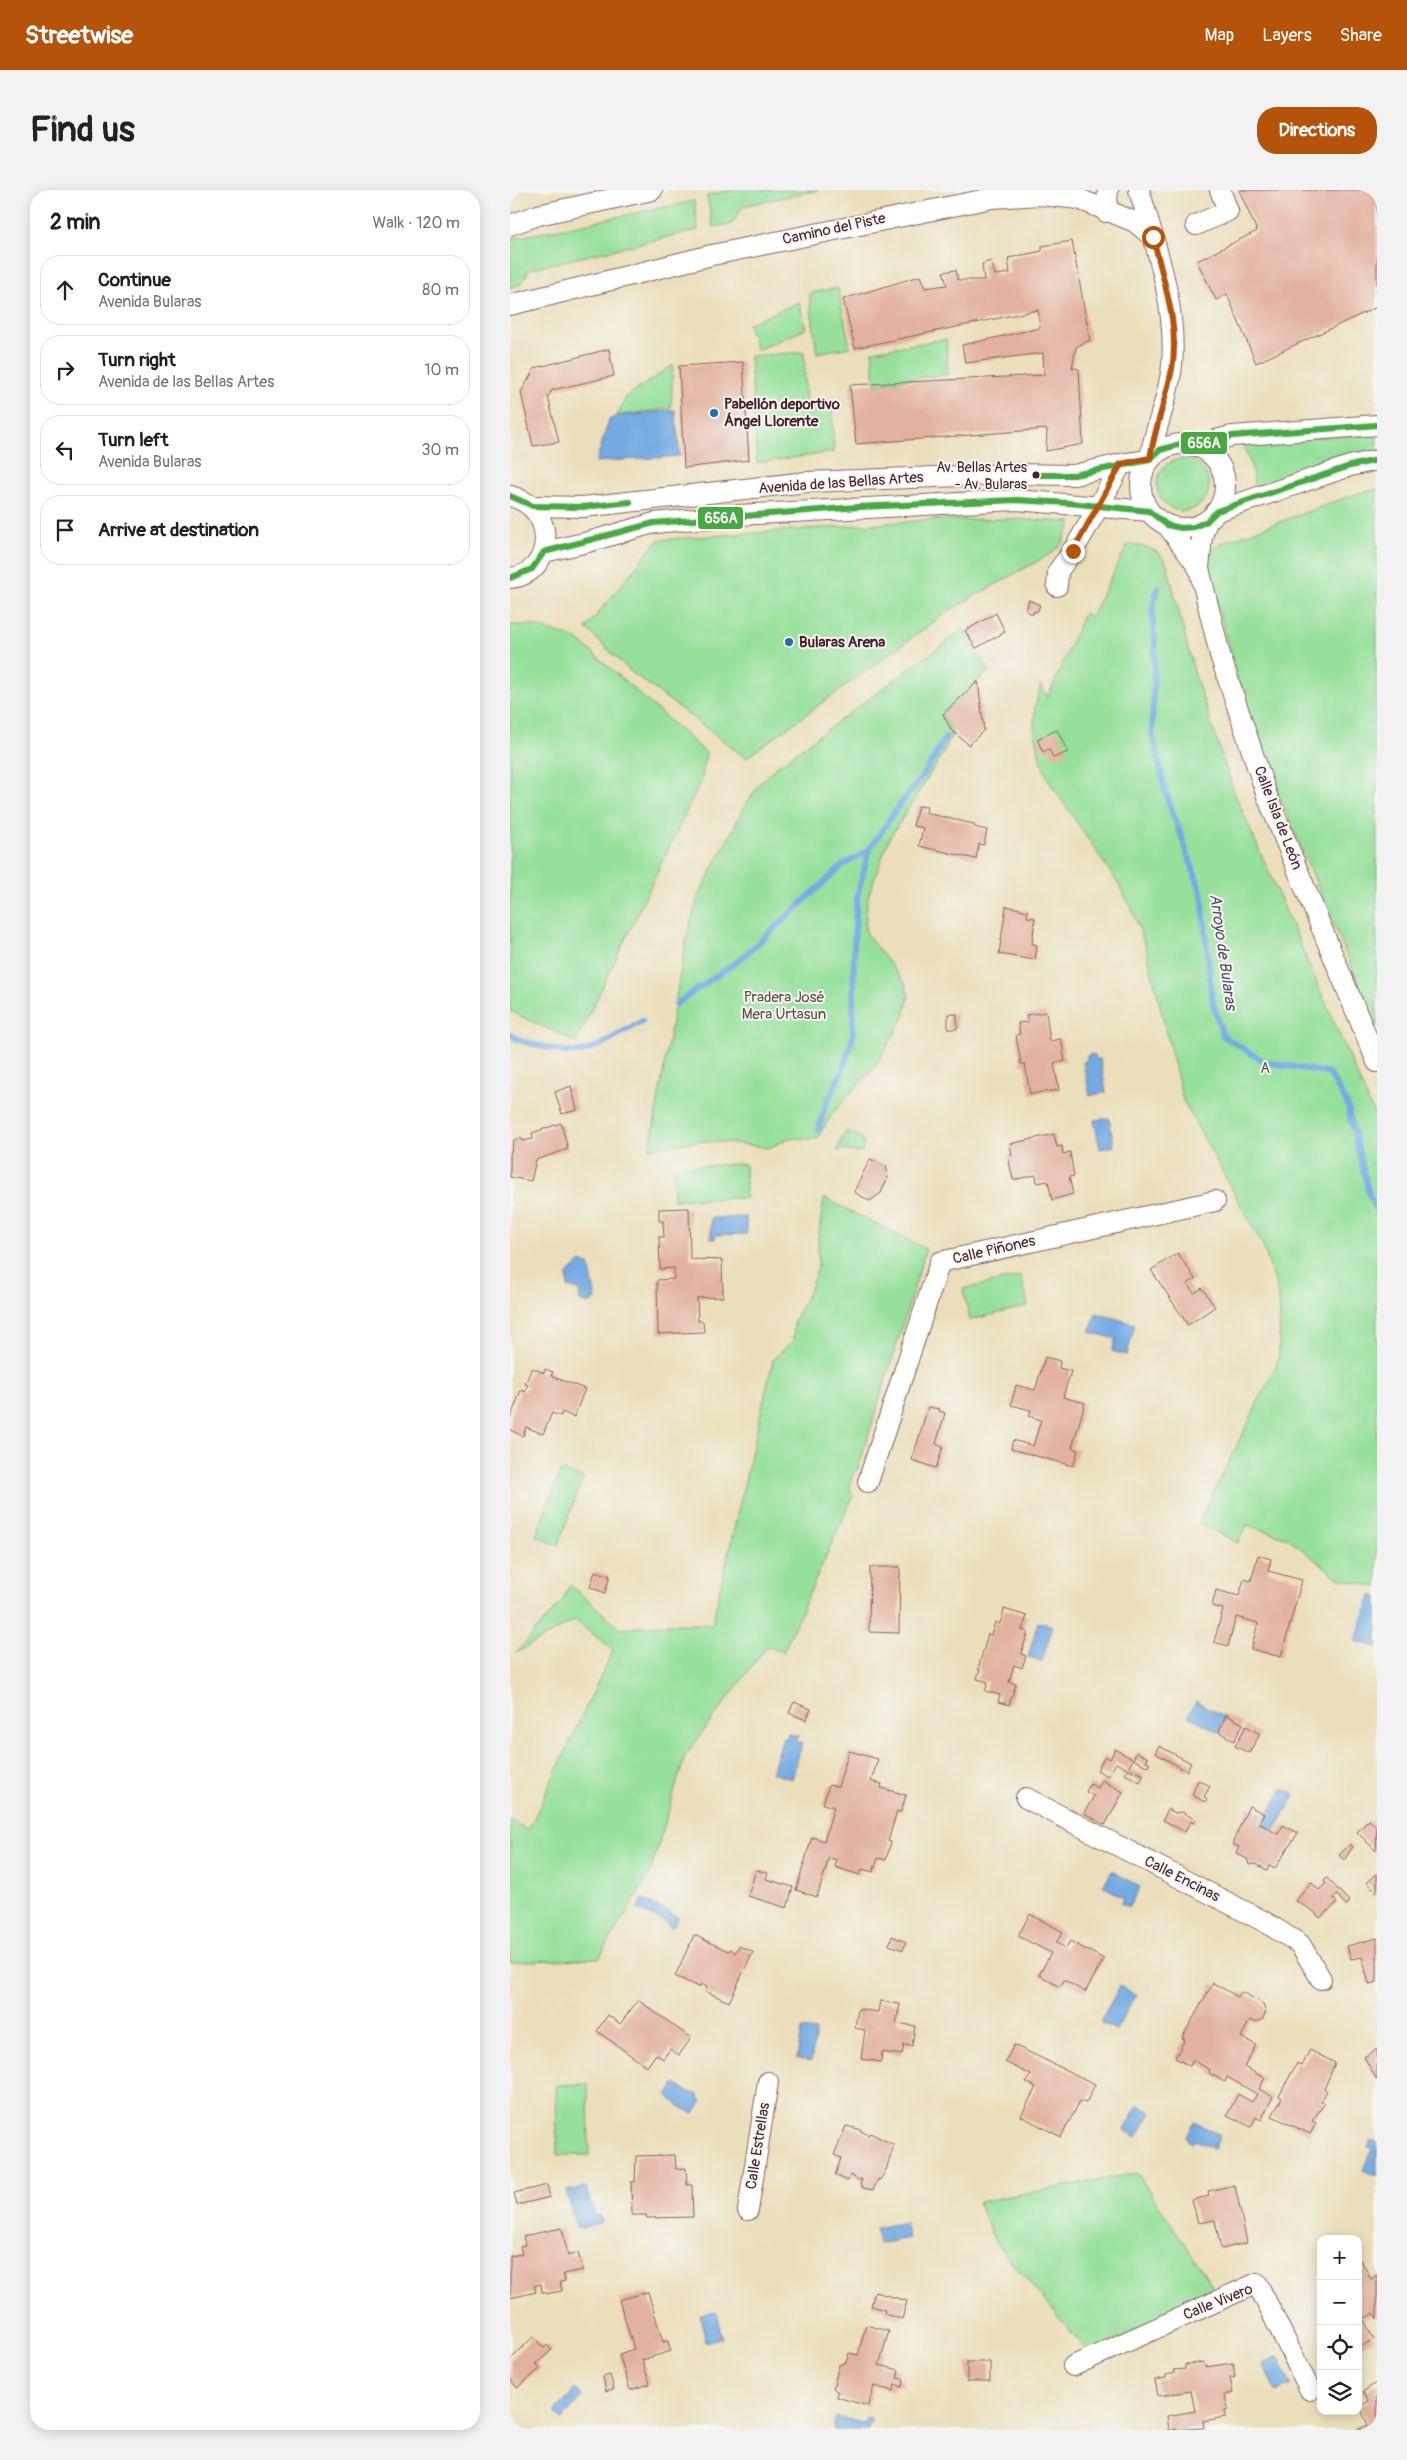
<!DOCTYPE html>
<html lang="en">
<head>
<meta charset="utf-8">
<style>
	body { margin:0; font-family:Pangolin,sans-serif; background:#f2f2f2; color:#202124 }
	.controls { position:absolute; right:15px; bottom:15px; display:grid; overflow:hidden; border-radius:10px; box-shadow:0 2px 12px #0003 }
	.controls button { width:45px; height:45px; display:grid; place-items:center; padding:0; border:0; border-bottom:1px solid #e0e0e0; background:#fff; color:#202124; font:25px sans-serif }
	.stop { position:absolute; width:15px; height:15px; margin:-11px; border:4px solid #b45309; border-radius:50%; background:#fff }
	.stop.end { background:#b45309; border-color:#fff; box-shadow:0 1px 5px #0008 }
	.list { margin:0; padding:0; list-style:none }
	h2 { display:flex; justify-content:space-between; align-items:center; height:65px; margin:0; padding:0 20px; font-size:21px }
	h2 small { font-size:16px; font-weight:400; color:#757577 }
	.list li { display:grid; grid-template-columns:32px 1fr auto; gap:15px; align-items:center; box-sizing:border-box; height:70px; margin:0 10px 10px; padding:0 10px; border:1px solid #e0e0e0; border-radius:20px }
	.list b { display:block; font-size:19px; white-space:nowrap }
	.list p { margin:0; font-size:16px; white-space:nowrap; color:#757577 }
	.list em { font-size:16px; font-style:normal; color:#757577 }
	.icon { flex:none; width:28px; height:28px; fill:none; stroke:currentColor; stroke-width:2; stroke-linecap:round; stroke-linejoin:round }
	.map { position:relative; flex:none; width:867px; height:2240px; overflow:hidden; border-radius:20px }
	header { display:flex; align-items:center; gap:30px; box-sizing:border-box; height:70px; padding:0 25px; background:#b45309; color:#fff }
	header strong { font-size:24px }
	nav { display:flex; gap:28px; margin-inline-start:auto; font-size:18px }
	.intro { display:flex; align-items:center; justify-content:space-between; box-sizing:border-box; height:120px; padding:0 30px }
	h1 { margin:0; font-size:35px }
	.button { padding:12px 22px; border-radius:20px; background:#b45309; color:#fff; font-size:18px; font-weight:700 }
	main { display:flex; gap:30px; padding:0 30px }
	aside { flex:1; background:#fff; border-radius:20px; box-shadow:0 2px 12px #0003 }
	.map>svg:first-child { display:block }
</style>
</head>
<body>
<header>
<strong>Streetwise</strong>
<nav><a>Map</a><a>Layers</a><a>Share</a></nav>
</header>
<div class="intro"><h1>Find us</h1><a class="button">Directions</a></div>
<main>
<aside>
<h2>2 min<small>Walk · 120 m</small></h2>
<ul class="list">
<li><svg class="icon" aria-label="ahead" viewBox="0 0 24 24"><path d="M12 20V5M6 11l6-6 6 6"/></svg><div><b>Continue</b><p>Avenida Bularas</p></div><em>80 m</em></li>
<li><svg class="icon" aria-label="right" viewBox="0 0 24 24"><path d="M7 20v-9h11M14 6l5 5-5 5"/></svg><div><b>Turn right</b><p>Avenida de las Bellas Artes</p></div><em>10 m</em></li>
<li><svg class="icon" aria-label="left" viewBox="0 0 24 24"><path d="M17 20v-9H6M10 6l-5 5 5 5"/></svg><div><b>Turn left</b><p>Avenida Bularas</p></div><em>30 m</em></li>
<li><svg class="icon" aria-label="arrive" viewBox="0 0 24 24"><path d="M6 21V4h12l-3 4 3 4H6"/></svg><div><b>Arrive at destination</b></div></li>
</ul>
</aside>
<div class="map">
<svg width="867" height="2240" viewBox="0 0 867 2240">
	<rect width="100%" height="100%" fill="#f6f6f2"/>
	<filter id="ink" filterUnits="userSpaceOnUse"><feTurbulence type="fractalNoise" baseFrequency=".02" numOctaves="2"/><feDisplacementMap in="SourceGraphic" scale="10" xChannelSelector="R" yChannelSelector="G"/><feConvolveMatrix kernelMatrix="1 2 1 2 8 2 1 2 1" color-interpolation-filters="sRGB"/></filter>
	<filter id="wash" filterUnits="userSpaceOnUse"><feTurbulence type="fractalNoise" baseFrequency=".0096" numOctaves="4" result="noise"/><feDisplacementMap in="SourceGraphic" scale="20" xChannelSelector="R" yChannelSelector="G"/><feGaussianBlur stdDeviation="1.12" result="paint"/><feColorMatrix in="noise" values="0 0 0 0 0 0 0 0 0 0 0 0 0 0 0 0 0 1.4 0 .05"/><feComposite in="paint" operator="in"/></filter>
	<g filter="url(#wash)">
		<rect width="100%" height="100%" fill="#ebdebb"/>
		<g fill="#96e09b" stroke="#708063">
			<path d="M220,0H308L233,16L222,34L203,37L197,6Z"/>
			<path d="M184,11L188,40L20,79L9,95L0,98V49Z"/>
			<path d="M328,98L340,157L307,163L299,103Z"/>
			<path d="M289,112L296,139L247,160L238,134Z"/>
			<path d="M436,149L438,184L365,194L362,161Z"/>
			<path d="M294,162L296,220L322,219L324,262L247,273L240,166Z"/>
			<path d="M163,175L161,218L107,226L116,207Z"/>
			<path d="M867,244V261L744,299C744,281 740,268 730,252Z"/>
			<circle cx="673" cy="295" r="26"/>
			<path d="M867,299V837L750,560L732,507L697,376L701,361L709,354L846,304Z"/>
			<path d="M500,329L562,332L552,353L542,363L440,420L236,568L119,480L76,438L148,350L419,330Z"/>
			<path d="M618,354C635,357 648,357 657,374L684,482L724,602L867,931V1397L828,1388L778,1348L737,1335L728,1353L689,1332L766,1176L769,1165L770,1118L765,1091L752,1054L673,910L636,758L621,717L607,692L539,591L531,572L524,538L525,517L531,495L538,507L574,423L581,427Z"/>
			<path d="M0,435H22L67,449L196,563L191,591L66,852L0,821Z"/>
			<path d="M454,439L479,481L433,524L442,544L433,563L379,649L358,706L355,739L359,747L395,793L399,807L394,827L366,875L322,924L307,949L279,948L259,958L223,953L191,951L140,958L176,750L188,707L236,614L250,593L266,577Z"/>
			<path d="M336,941L352,948L354,955L352,961L346,963L332,959L329,962L327,959Z"/>
			<path d="M235,974L236,1008L164,1010L163,977Z"/>
			<path d="M314,1008L416,1059L348,1279C339,1287 338,1296 343,1306L273,1462L257,1456L175,1566L140,1683L89,1768L0,1772V1629L18,1641L103,1460L65,1430L6,1463L52,1411L60,1395L111,1439L160,1434H202L263,1170L283,1150L284,1131L299,1102L308,1077V1048Z"/>
			<path d="M511,1086L518,1116L460,1130L453,1099Z"/>
			<path d="M51,1280L73,1288L48,1355L26,1346Z"/>
			<path d="M78,1894L79,1965H47L46,1895Z"/>
			<path d="M627,1983L706,2101L579,2163L494,2063L481,2043L468,2012Z"/>
		</g>
		<g fill="#73aae2" stroke="#5e6486">
			<path d="M165,220L170,266L86,272L99,230L107,226Z"/>
			<path d="M580,864L585,865L586,869H590L596,902L580,906L573,872L577,871V866Z"/>
			<path d="M599,928L604,956L590,959L584,930Z"/>
			<path d="M236,1027L237,1044L205,1045V1049H201V1028Z"/>
			<path d="M71,1072L79,1074L86,1109L79,1114L70,1111L69,1100L58,1097L57,1084Z"/>
			<path d="M586,1123L625,1134L617,1165L602,1161L606,1149L580,1142Z"/>
			<path d="M861,1405L867,1407V1457L845,1451Z"/>
			<path d="M528,1432L543,1436L532,1471L518,1467Z"/>
			<path d="M686,1511L715,1527L709,1542L678,1526Z"/>
			<path d="M278,1543L288,1546L286,1551L292,1553L282,1589L262,1583L273,1548L277,1549Z"/>
			<path d="M773,1598L785,1605L764,1642L752,1635Z"/>
			<path d="M602,1681L630,1697L619,1717L611,1713L614,1708L593,1696Z"/>
			<path d="M132,1709L168,1727L164,1736L160,1738L157,1733L127,1719Z"/>
			<path d="M610,1796L626,1805L606,1840L590,1832Z"/>
			<path d="M292,1839L306,1841L301,1871L287,1868Z"/>
			<path d="M165,1894L178,1902L187,1904L192,1912L184,1924L169,1916L157,1905Z"/>
			<path d="M628,1915L641,1922L627,1947L614,1940Z"/>
			<path d="M684,1932L710,1945L704,1959L686,1950L681,1953L678,1951L677,1947Z"/>
			<path d="M861,1950L867,1952V1986L853,1980L862,1959L858,1957Z"/>
			<path d="M76,1997L84,2026L90,2025L92,2033L67,2039L56,2001Z"/>
			<path d="M395,2032L399,2048L369,2054L366,2038Z"/>
			<path d="M206,2122L212,2149L196,2152L190,2125Z"/>
			<path d="M768,2166L781,2195L766,2202L753,2174Z"/>
			<path d="M65,2199L73,2206L52,2230L44,2223Z"/>
			<path d="M326,2226L355,2234L357,2228L361,2229L358,2240H323Z"/>
		</g>
		<g fill="none" stroke-linecap="round" stroke-linejoin="round">
			<g stroke="#73aae2" stroke-width="6">
				<path d="M648,397L642,419L645,451L642,542L656,604L692,704L702,810L713,846L755,872L819,883L837,914L859,1004L867,1022"/>
				<path d="M166,814L232,768L333,675L359,660"/>
				<path d="M0,845L11,851L55,862H72L92,854L132,831"/>
				<path d="M308,940L317,912L332,882L343,847L344,752L347,707L359,660L385,621L414,584L436,547"/>
			</g>
		</g>
		<g id="blocks">
			<g fill="#e2b19f">
				<path d="M729,0H867V117L746,173L717,104L706,110L687,71L747,41Z"/>
				<path d="M562,51L580,150L566,157L562,178L569,179L573,254L536,261L537,239L346,254L340,195L534,185L533,163L455,173L452,155L530,138L528,120L345,158L333,109L410,86L415,98L437,95L433,82L446,80L448,90H474L472,74L481,71L485,85L500,83L498,68L532,61V56Z"/>
				<path d="M99,159L104,186L42,200L38,207L49,252L23,256L11,202L25,178Z"/>
				<path d="M233,172L239,270L174,278L169,176Z"/>
				<path d="M519,410L530,415L527,422L524,421L523,424L516,421Z"/>
				<path d="M486,423L495,442L466,458L455,441Z"/>
				<path d="M468,491L474,540L459,555L441,540L433,524Z"/>
				<path d="M547,540L558,562L543,568L539,559L533,562L527,549Z"/>
				<path d="M408,616L417,617L416,623L464,634V637L477,640L474,655L469,654L466,669L409,656L413,638L403,636Z"/>
				<path d="M496,716L518,721L517,727L525,728L522,754L527,755L525,770L489,764Z"/>
				<path d="M536,822L540,851L551,849L555,871L544,873L549,900L520,904L515,874H511L506,845L510,844L508,833L518,832L516,825Z"/>
				<rect x="438" y="824" width="9" height="15"/>
				<path d="M61,896L67,920L52,924L45,902Z"/>
				<path d="M51,933L58,959L26,970L21,991L0,987V965L4,950L11,947L13,951L23,949L22,943Z"/>
				<path d="M544,944L547,957L552,956L553,964L560,962L564,986L559,987L563,1004L542,1010L538,991L527,993L526,985L503,990L498,966L502,965L500,954Z"/>
				<path d="M360,969L375,976L376,975L378,987L371,1003L360,1011L344,1002Z"/>
				<path d="M179,1018L180,1069L212,1070L213,1107L187,1108L188,1131H193L194,1142L148,1144L147,1090L164,1089V1078L150,1079L149,1047H154L153,1031H149V1019Z"/>
				<path d="M668,1063L685,1089L677,1094L684,1103L692,1098L705,1117L678,1135L641,1080Z"/>
				<path d="M535,1167L550,1171L549,1178L561,1181L553,1207L575,1213L562,1258L568,1260L563,1276L501,1259L503,1250L523,1256L531,1230L519,1226L521,1220L501,1215L506,1195L525,1200Z"/>
				<path d="M22,1178L34,1183L35,1179L43,1182L41,1186L75,1199L64,1227L52,1222L51,1226L42,1223L33,1244L16,1237L13,1246L0,1240V1229L11,1200L15,1202L18,1195L15,1194Z"/>
				<path d="M418,1217L430,1219L429,1221L435,1223L426,1254L433,1257L426,1278L402,1270Z"/>
				<path d="M748,1365L761,1369L758,1381L792,1390L771,1467L741,1459L748,1433L726,1427L718,1456L704,1452L713,1419L702,1416L706,1400L729,1406L734,1389L741,1391Z"/>
				<path d="M360,1377H390L389,1443L359,1442Z"/>
				<path d="M85,1381L100,1386L95,1403L80,1397Z"/>
				<path d="M494,1419L517,1426L512,1440L518,1442L511,1464L516,1466L512,1478L504,1475L499,1492L506,1494L499,1515L488,1512L490,1505L475,1501L478,1492L467,1489L470,1479H468L478,1444L481,1445L485,1432L490,1434Z"/>
				<path d="M284,1512L301,1519L296,1530L279,1523Z"/>
				<path d="M716,1525L733,1534L724,1551L709,1542Z"/>
				<path d="M736,1536L750,1544L739,1563L725,1556Z"/>
				<path d="M649,1556L681,1573L677,1581L645,1563Z"/>
				<path d="M605,1559L623,1569L618,1579L606,1573L598,1586L587,1580L595,1566L600,1569Z"/>
				<path d="M339,1561L368,1569L361,1591L372,1594L371,1598L396,1605L391,1622L387,1621L378,1651L381,1652L376,1670L368,1668L363,1682L352,1679L350,1685L325,1677L327,1670L319,1668L307,1707L286,1700L302,1647L314,1651L324,1617L313,1614L319,1595L328,1597Z"/>
				<path d="M627,1562L638,1568L636,1571L640,1573L638,1577L623,1569Z"/>
				<path d="M618,1579L634,1585L630,1592L615,1584Z"/>
				<path d="M592,1590L613,1602L595,1635L574,1623L584,1606L576,1602L580,1594L588,1598Z"/>
				<path d="M688,1590L700,1596L694,1607L697,1609L695,1612L682,1605Z"/>
				<path d="M739,1616L754,1624L749,1633L764,1642L768,1644L773,1635L788,1643L765,1678L759,1675L757,1680L746,1674L739,1675L737,1669L726,1663L729,1657L722,1654Z"/>
				<path d="M658,1619L665,1623L672,1622L686,1630L684,1633L681,1631L675,1642L653,1630Z"/>
				<path d="M859,1630L867,1638L866,1661L847,1642Z"/>
				<path d="M840,1654L843,1657L834,1670L829,1665Z"/>
				<path d="M246,1680L258,1683L256,1689L283,1697L277,1718L238,1706Z"/>
				<path d="M867,1683V1701L866,1702L857,1693Z"/>
				<path d="M817,1688L840,1712L836,1715L827,1705L823,1708L827,1713L810,1728L803,1721L786,1711L801,1692L809,1700L816,1693L814,1691Z"/>
				<path d="M520,1724L553,1742L546,1753L556,1758L560,1751L594,1769L575,1802L554,1790L550,1797L529,1785L541,1763L508,1746Z"/>
				<path d="M184,1745L218,1761L221,1759L225,1763L229,1756L243,1762L219,1812L195,1801L197,1797L191,1794L189,1797L165,1786Z"/>
				<path d="M382,1746L396,1752L393,1760L379,1755Z"/>
				<path d="M867,1748V1792L859,1794L852,1767L841,1769L837,1756Z"/>
				<path d="M703,1793L728,1807L731,1802L747,1810L752,1813L756,1822L752,1830L745,1832L740,1830L731,1847L746,1855L734,1877L755,1888L749,1899L763,1907L751,1930L746,1927L741,1937L717,1925L728,1904L742,1912L747,1904L717,1887L715,1892L699,1883L700,1880L683,1870L680,1876L665,1868L675,1849L672,1848Z"/>
				<path d="M128,1810L181,1848L169,1865L160,1859L153,1869L146,1864L137,1877L87,1841L98,1825L110,1834Z"/>
				<path d="M370,1811L390,1814L386,1833L405,1836L402,1856L394,1855L392,1865L372,1862L371,1872L351,1869L355,1840L345,1838L348,1819L368,1822Z"/>
				<path d="M504,1855L585,1894L576,1913L570,1911L551,1947L511,1926L526,1897L516,1892L521,1885L495,1872Z"/>
				<path d="M867,1859V1890L854,1867Z"/>
				<path d="M800,1860L825,1873L814,1899L817,1901L811,1911L815,1913L802,1931L806,1933L800,1944L762,1926L772,1908L769,1906L787,1873L792,1876Z"/>
				<path d="M336,1936L348,1939L358,1945L360,1943L384,1955L376,1980L370,1990L368,1989L363,2000L353,1998L350,1995L352,1989L348,1990L341,1985L338,1991L325,1985L331,1968L324,1965Z"/>
				<path d="M165,1965L166,1979L176,1978L177,1995H182L183,2027L137,2028L136,2025H122L121,1992H125L126,1966Z"/>
				<path d="M37,1995L40,2007L7,2015L4,2003Z"/>
				<path d="M725,1995L737,2053L711,2059L705,2030L688,2033L682,2010L699,2006L698,2001Z"/>
				<path d="M52,2038L58,2066L68,2063L73,2080L53,2084L55,2091L50,2092L52,2101L36,2104L35,2102H32L31,2094L24,2096L26,2102L0,2108V2066L12,2064L10,2056L15,2055L13,2046Z"/>
				<path d="M851,2070L861,2089L867,2085V2129L864,2123L853,2129L864,2149L849,2158L848,2071Z"/>
				<path d="M138,2102L153,2152L158,2151L161,2161L132,2170L140,2194L120,2200L109,2164L124,2159L109,2110Z"/>
				<path d="M365,2102L397,2111L392,2129L374,2124L375,2120L361,2116Z"/>
				<path d="M356,2135L379,2141L369,2175L389,2180L387,2188L394,2189L392,2197L385,2195L383,2201L364,2196L358,2216L327,2207L328,2202L323,2198L329,2175L336,2172L339,2163L348,2165Z"/>
				<path d="M23,2147L34,2158L37,2155L42,2160L26,2174L30,2179L7,2198L0,2189V2170Z"/>
				<rect x="457" y="2172" width="23" height="19"/>
				<path d="M694,2172L695,2177L723,2173L725,2187L720,2188L723,2203L715,2205L718,2220L715,2221L716,2227L693,2231L694,2238L659,2240L657,2226L685,2221L681,2201L648,2206L645,2190L656,2188V2185L665,2183L664,2180L675,2179V2175Z"/>
				<path d="M100,2185L104,2199L96,2201L93,2187Z"/>
				<path d="M867,2192V2240H846L858,2235L850,2217L859,2211L853,2202Z"/>
			</g>
		</g>
	</g>
	<g filter="url(#ink)">
		<use href="#blocks" fill-opacity="0" stroke="#82625d" stroke-width="1"/>
		<g fill="none" stroke-linecap="round" stroke-linejoin="round">
			<defs>
				<g id="minor">
					<path d="M629,0C646,56 667,117 662,175C659,207 645,237 640,268"/>
					<path d="M596,22L598,0"/>
					<path d="M0,35L28,25L142,0"/>
					<path d="M686,35L718,21L710,0"/>
					<path d="M0,115L202,65L482,8L530,5L569,9L625,32L643,47"/>
					<circle cx="673" cy="296" r="42"/>
					<path d="M687,255L722,246L867,235"/>
					<path d="M0,306C49,318 44,385 0,388"/>
					<path d="M23,316L73,317L297,292L503,284L564,285L611,274L639,270"/>
					<path d="M707,321L840,276L867,270"/>
					<path d="M697,331L692,347L689,378L710,465L757,606L867,872"/>
					<path d="M657,335L689,378"/>
					<path d="M34,362L78,352L144,333L228,325L506,310L639,321"/>
					<path d="M547,396L548,381L563,361L589,316L611,274"/>
					<path d="M358,1292L430,1072L705,1011"/>
					<path d="M516,1608L755,1732L790,1754L811,1789"/>
					<path d="M238,2020L258,1892"/>
					<path d="M563,2176L747,2093L800,2200"/>
				</g>
			</defs>
			<use href="#minor" stroke="#82625d" stroke-width="22"/>
			<use href="#minor" stroke="#fff" stroke-width="20"/>
			<defs>
				<g id="bus-1">
					<path d="M526,285H564L639,270L650,260L674,253L687,255L722,246L867,235"/>
					<path d="M0,306L23,316L73,317L120,312"/>
					<path d="M0,388L22,379L34,362L144,333L348,317L506,310L559,313L639,321L657,335L671,338L684,337L697,331L707,321L840,276L867,270"/>
				</g>
			</defs>
			<use href="#bus-1" stroke="#f6f6f2" stroke-width="10"/>
			<use href="#bus-1" stroke="#4aa844" stroke-width="6"/>
		</g>
	</g>
	<g fill="none" stroke-linecap="round" stroke-linejoin="round" filter="url(#ink)">
		<path stroke="#b45309" stroke-width="6" d="M563,361L611,274L640,268C645,238 656,209 662,179C670,136 653,90 643,47"/>
	</g>
	<g fill="#1f6fb2" stroke="#f6f6f2" stroke-width="2">
		<circle cx="204" cy="223" r="5"/>
		<circle cx="279" cy="452" r="5"/>
	</g>
	<circle fill="#4a1f2b" stroke="#f6f6f2" stroke-width="2" cx="526" cy="285" r="4.5"/>
	<g text-anchor="middle" dominant-baseline="central" stroke-width="4" stroke-linejoin="round" paint-order="stroke">
		<g font-size="14" fill="#4a1f2b" stroke="#f6f6f2" text-anchor="end">
			<text x="517" y="277">Av. Bellas Artes<tspan x="517" dy="17">- Av. Bularas</tspan></text>
		</g>
		<g font-size="15" fill="#4a1f2b" stroke="#f6f6f2">
			<text transform="translate(324 39) rotate(-12)">Camino del Piste</text>
			<text transform="translate(331 293) rotate(-4)">Avenida de las Bellas Artes</text>
			<text transform="translate(768 628) rotate(69)">Calle Isla de León</text>
			<text transform="translate(484 1060) rotate(-13)">Calle Piñones</text>
			<text transform="translate(672 1689) rotate(27)">Calle Encinas</text>
			<text transform="translate(248 1956) rotate(-81)">Calle Estrellas</text>
			<text transform="translate(708 2112) rotate(-22)">Calle Vivero</text>
		</g>
		<g font-size="15" font-weight="bold" fill="#4a1f2b" stroke="#f6f6f2" text-anchor="start">
			<text x="214" y="214">Pabellón deportivo<tspan x="214" dy="17">Ángel Llorente</tspan></text>
			<text x="289" y="452">Bularas Arena</text>
		</g>
		<g font-size="15" fill="#5d4f47" stroke="#f6f6f2">
			<text x="274" y="807">Pradera José<tspan x="274" dy="17">Mera Urtasun</tspan></text>
			<text x="755" y="878">A</text>
		</g>
		<g font-size="16" font-style="italic" fill="#58506b" stroke="#f6f6f2">
			<text transform="translate(713 762) rotate(82)">Arroyo de Bularas</text>
		</g>
	</g>
	<g stroke="#f6f6f2" stroke-width="2">
		<rect x="670" y="241" width="48" height="24" rx="5" fill="#4aa844"/>
		<rect x="187" y="316" width="47" height="24" rx="5" fill="#4aa844"/>
	</g>
	<g font-size="14" text-anchor="middle" font-weight="bold" fill="#fff">
		<text x="694" y="258">656A</text>
		<text x="211" y="333">656A</text>
	</g>
</svg>
<div class="controls">
<button>+</button>
<button>−</button>
<button><svg class="icon" aria-label="locate" viewBox="0 0 24 24"><circle cx="12" cy="12" r="6"/><path d="M12 2v4M12 18v4M2 12h4M18 12h4"/></svg></button>
<button><svg class="icon" aria-label="layers" viewBox="0 0 24 24"><path d="M12 4l9 5-9 5-9-5zM3 14l9 5 9-5"/></svg></button>
</div>
<div class="stop" style="left:643px;top:47px"></div>
<div class="stop end" style="left:563px;top:361px"></div>
</div>
</main>
</body>
</html>
